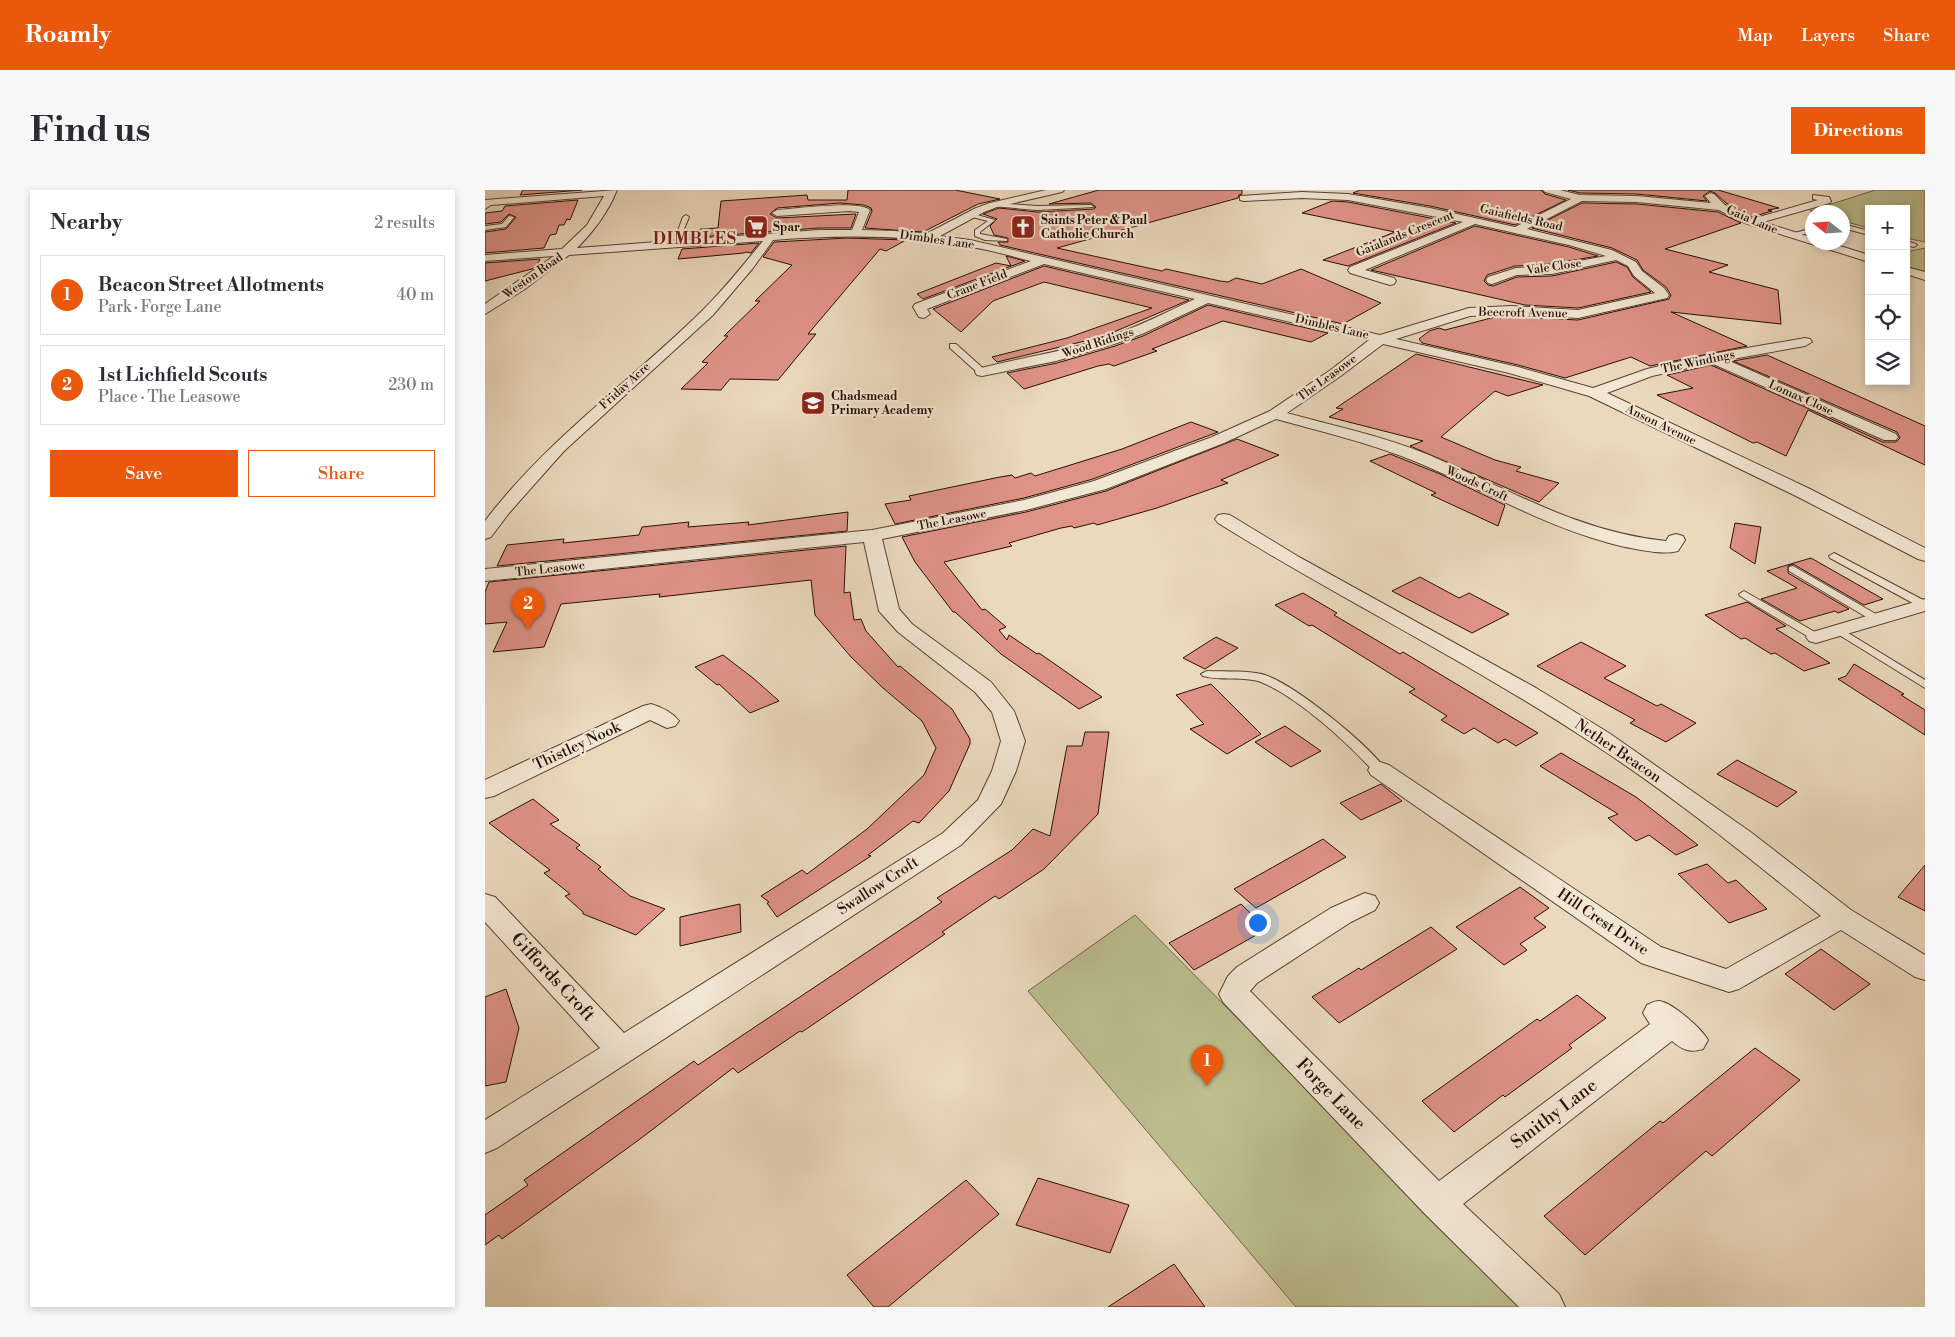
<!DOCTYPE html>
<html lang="en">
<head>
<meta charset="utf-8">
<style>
	body { margin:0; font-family:"Libre Bodoni",serif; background:#f7f7f7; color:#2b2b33 }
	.controls { position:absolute; right:15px; top:15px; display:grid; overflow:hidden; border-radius:0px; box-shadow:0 2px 8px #0003 }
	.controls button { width:45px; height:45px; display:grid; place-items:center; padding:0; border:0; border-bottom:1px solid #e1e1e2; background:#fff; color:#2b2b33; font:25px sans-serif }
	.compass { position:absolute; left:1320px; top:15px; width:45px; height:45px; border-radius:50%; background:#fff; box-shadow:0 2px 8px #0003; rotate:287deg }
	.you { position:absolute; left:772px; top:732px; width:18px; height:18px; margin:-12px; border:4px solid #fff; border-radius:50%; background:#1a73e8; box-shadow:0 0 0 8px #1a73e833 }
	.badge { display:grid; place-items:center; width:32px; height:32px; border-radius:50%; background:#ea580c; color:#fff; font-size:16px; font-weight:700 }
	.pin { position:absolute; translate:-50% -41px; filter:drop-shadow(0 1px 2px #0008) }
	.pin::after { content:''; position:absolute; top:26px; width:18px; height:15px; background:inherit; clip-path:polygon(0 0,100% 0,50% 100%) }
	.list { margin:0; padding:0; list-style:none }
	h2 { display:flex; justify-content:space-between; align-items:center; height:65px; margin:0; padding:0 20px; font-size:21px }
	h2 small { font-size:16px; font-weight:400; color:#7c7c81 }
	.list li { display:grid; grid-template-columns:32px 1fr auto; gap:15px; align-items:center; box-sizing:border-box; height:80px; margin:0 10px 10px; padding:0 10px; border:1px solid #e1e1e2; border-radius:0px }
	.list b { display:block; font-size:19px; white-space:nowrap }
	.list p { margin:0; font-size:16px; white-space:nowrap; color:#7c7c81 }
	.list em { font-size:16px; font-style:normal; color:#7c7c81 }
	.actions { display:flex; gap:10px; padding:15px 20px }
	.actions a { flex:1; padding:11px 0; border:1px solid #ea580c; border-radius:0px; text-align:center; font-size:18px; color:#ea580c }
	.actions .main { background:#ea580c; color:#fff }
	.icon { flex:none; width:28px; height:28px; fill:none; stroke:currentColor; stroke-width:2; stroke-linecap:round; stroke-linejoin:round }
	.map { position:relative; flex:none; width:1440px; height:1117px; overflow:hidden; border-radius:0px }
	header { display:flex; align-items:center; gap:30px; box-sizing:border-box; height:70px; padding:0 25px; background:#ea580c; color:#fff }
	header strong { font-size:24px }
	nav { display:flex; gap:28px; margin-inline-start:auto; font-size:18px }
	.intro { display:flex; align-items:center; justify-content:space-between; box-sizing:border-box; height:120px; padding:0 30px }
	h1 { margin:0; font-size:35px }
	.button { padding:12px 22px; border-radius:0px; background:#ea580c; color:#fff; font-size:18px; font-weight:700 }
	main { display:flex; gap:30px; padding:0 30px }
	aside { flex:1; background:#fff; border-radius:0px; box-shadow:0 2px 8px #0003 }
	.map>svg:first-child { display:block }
</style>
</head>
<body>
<header>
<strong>Roamly</strong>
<nav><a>Map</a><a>Layers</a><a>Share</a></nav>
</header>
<div class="intro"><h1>Find us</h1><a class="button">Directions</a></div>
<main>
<aside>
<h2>Nearby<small>2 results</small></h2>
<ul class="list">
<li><span class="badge">1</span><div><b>Beacon Street Allotments</b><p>Park · Forge Lane</p></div><em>40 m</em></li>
<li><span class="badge">2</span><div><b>1st Lichfield Scouts</b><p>Place · The Leasowe</p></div><em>230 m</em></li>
</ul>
<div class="actions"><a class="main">Save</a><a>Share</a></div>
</aside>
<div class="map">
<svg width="1440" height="1117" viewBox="0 0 1440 1117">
	<rect width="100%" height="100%" fill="#ebd9bd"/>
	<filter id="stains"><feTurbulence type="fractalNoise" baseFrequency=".004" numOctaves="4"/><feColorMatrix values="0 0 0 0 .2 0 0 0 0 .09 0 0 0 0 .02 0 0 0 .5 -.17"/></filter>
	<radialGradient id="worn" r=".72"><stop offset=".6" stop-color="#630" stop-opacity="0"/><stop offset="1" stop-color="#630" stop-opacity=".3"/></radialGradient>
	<g fill="#bcbe8e" stroke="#726647">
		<path d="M1390,0H1440V52L1421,48V19H1384V38L1358,31V22L1325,21Z"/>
		<path d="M1440,58V82L1421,76V62Z"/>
		<path d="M650,725L1039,1117H811L543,801Z"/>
	</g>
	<g fill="#df9387" stroke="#290e00">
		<path d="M38,0H97L35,5Z"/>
		<path d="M363,0H470L515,9L493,14L438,42L380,38L387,21L386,18L379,15L355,13L292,18L285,24L292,28L371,24L366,38H334L201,48L203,43L216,39L233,38L236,11L322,5L323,10H362Z"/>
		<path d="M614,0H757V4L754,5L753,8L572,58L677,81L681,79L735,91L743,92L751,88L777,94L816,79L896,113L858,134L515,55L513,52H523V48L509,45L505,36L512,29L498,24L514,18L552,22L609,19L611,17L606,13L564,14Z"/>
		<path d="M875,0H1056L1060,4L1081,10L1030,35L945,16L868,3Z"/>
		<path d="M1083,0H1233L1294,18L1283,20L1287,21L1267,27L1241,13L1230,3L1225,1L1218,6L1222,11L1152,4L1095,3Z"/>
		<path d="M93,10L85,30L82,29L79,35H74L71,44L65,45L59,58L0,63V42L21,39L31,27L24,24L16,32L0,34V23L17,21L20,16Z"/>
		<path d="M847,11L863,12L971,33L863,76L838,70L910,42L817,23Z"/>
		<path d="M1097,13L1152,14L1233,22L1256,33L1180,59L1243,75L1224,82L1293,100L1296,134L1186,122L1262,156L1165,176L1146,167L1080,188L1033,175L937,153L934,149L944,141L954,138L960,140L1014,126L1093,130L1184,109L1186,105L1181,97L1158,80L1152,70L1127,58L1047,38Z"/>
		<path d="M990,36L1084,57L1113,66L1067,74L1030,76L1002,85L999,91L1003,95L1008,96L1032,87L1067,86L1131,72L1142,77L1148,87L1166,102L1093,118L1040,115L886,80Z"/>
		<path d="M362,48L421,50L401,61L395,59L323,144H331L293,190L245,189L236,200L196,199L223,173L217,172L243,146H239L275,111H270L307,75L278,67L289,52Z"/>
		<path d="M274,53L266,63L261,62L259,63L193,69L197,59Z"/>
		<path d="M521,66L540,71L438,109L432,104L511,73L526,76Z"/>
		<path d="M55,69L52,75L47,79L0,91V73Z"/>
		<path d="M559,76L704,110L617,147L512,172L507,167L582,148L667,118L559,92L508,111L476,142L448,119Z"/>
		<path d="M723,115L843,143L826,152L738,131L667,159L672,161L629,176L624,174L613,176L539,199L522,183L572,173L630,156L658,146Z"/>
		<path d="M931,164L1058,195L1023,206L1010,201L956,247L1010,270L1036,277L1031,281L1074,293L1054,312L925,256L938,251L844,227L858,219L851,218Z"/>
		<path d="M1282,165L1440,236V275L1323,220L1301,266L1272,252L1268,253L1172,205L1208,198L1182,185L1226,175L1398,252H1411L1415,248L1412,242L1248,171Z"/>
		<path d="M706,232L733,242L608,289L539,308L410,334L400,314L426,310L424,306L515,287L527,285L530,288L546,283L550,286L637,259Z"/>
		<path d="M752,249L794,265L736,290L743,293L672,318L612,335L609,333L589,338L587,336L576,338L524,353L527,356L459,372L497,420L500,419L521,437L514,440L522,450L524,445L552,464L554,463L617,507L594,519L516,464L470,422H468L430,372L417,347L541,322L621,301Z"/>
		<path d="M905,264L955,284L1020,315L1013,336L946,305L951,303L885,271Z"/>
		<path d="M363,322L362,341L12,376L22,355L79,349L78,353L154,345L157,337L204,332L203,337L264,332L263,335Z"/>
		<path d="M1250,333L1276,337L1270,374L1245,358Z"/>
		<path d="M361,356L359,403L365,402L369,430L376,429L381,441L413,477L415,476L467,519L485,549V554L464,601L434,633L428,631L383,665L386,666L292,727L282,713L284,712L276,706L317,680L322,684L382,639L439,585L451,558L437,531L398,498L366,467L330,425L326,390L174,407L175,404L76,414L59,457L8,462L22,432L0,434V402L4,392Z"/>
		<path d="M1326,368L1398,409L1379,415L1308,374L1303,376V383L1364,419L1353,423L1350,421L1315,431L1276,409L1312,398L1282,381Z"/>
		<path d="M935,387L974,408L984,403L1024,424L987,443L907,401Z"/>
		<path d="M818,403L852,423L849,425L915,464L918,462L1053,543L1031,556L1020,549L1013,553L989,538L979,544L956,530L962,526L924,502L930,499L827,435L824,436L790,415Z"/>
		<path d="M1262,412L1301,436L1291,439L1345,473L1319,481L1290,463L1286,464L1260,448L1256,449L1220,425Z"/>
		<path d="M731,447L753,458L720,479L698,468Z"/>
		<path d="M1096,452L1141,476L1119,488L1172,516L1176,514L1211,533L1181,552L1145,533L1150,530L1052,476Z"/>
		<path d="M238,465L268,488L294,511L265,523L234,494L232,495L210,477Z"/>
		<path d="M1369,474L1419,504L1416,505L1440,520V545L1353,489L1361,486Z"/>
		<path d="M726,494L776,544L742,564L705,539L719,534L691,505Z"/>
		<path d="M800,536L836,561L806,577L770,552Z"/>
		<path d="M600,542H624L613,624L559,679L514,709L510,706L457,742L460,744L317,842L315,841L253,883L248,878L155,949L17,1049L14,1045L0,1055V1025L43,995L39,990L209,871L213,875L457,712L452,708L527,660L548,639L565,646L582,556H597Z"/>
		<path d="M1076,563L1151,607L1213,655L1191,665L1164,645L1151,651L1123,628L1133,624L1055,576Z"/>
		<path d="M1252,570L1312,602L1292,617L1232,584Z"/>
		<path d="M896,594L917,611L876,630L855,613Z"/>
		<path d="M48,609L74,630L65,634L95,655L91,658L116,677L113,679L145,706L180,719L151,745L98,724V722L80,706L85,704L59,683L65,680L4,633Z"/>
		<path d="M838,649L861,667L771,718L749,699Z"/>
		<path d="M1222,674L1243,693L1251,690L1282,719L1244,733L1193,684Z"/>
		<path d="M1440,675V721L1413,707Z"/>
		<path d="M1035,697L1064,718L1049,728L1061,737L1035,754L1042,760L1019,775L971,737Z"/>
		<path d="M255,714L256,742L195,756V727Z"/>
		<path d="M756,714L782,739L709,780L684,753Z"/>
		<path d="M946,737L972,759L854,833L827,807L874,778L876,780Z"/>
		<path d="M1336,759L1385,794L1349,820L1300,784Z"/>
		<path d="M21,799L34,838L21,892L0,896V807Z"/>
		<path d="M1092,805L1121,828L1084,855L1087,858L1020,907L1018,905L969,942L937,911L1052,829L1055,831Z"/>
		<path d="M1270,858L1315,890L1227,966L1221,961L1100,1065L1059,1026L1175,931L1178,933Z"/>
		<path d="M553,988L644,1015L625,1063L531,1035Z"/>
		<path d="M481,990L514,1024L403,1117H389L362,1085Z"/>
		<path d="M689,1074L720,1117H623Z"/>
	</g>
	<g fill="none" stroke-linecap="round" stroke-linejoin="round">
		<defs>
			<g id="lane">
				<path d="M509,13L552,16L606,15L609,17L552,20L507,16Z"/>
				<path d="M485,23L510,30L495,42V44L522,49V51L500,50L490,46V40L503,31L483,26Z"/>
				<path d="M201,25L204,27L193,53L188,54L198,27Z"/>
				<path d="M24,26L29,27L21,37L0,40V36L17,34Z"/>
				<path d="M1358,34L1384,41V45L1358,38Z"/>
				<path d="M1328,38V42L1305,47L1302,45Z"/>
				<path d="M1421,51L1431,54L1432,55L1429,57L1421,55Z"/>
				<path d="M465,154H471L500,180V184H494L465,158Z"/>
				<path d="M1349,363L1440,411V418L1435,417L1345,368L1344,366Z"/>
				<path d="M1308,376L1396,427L1397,429L1396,431H1388L1304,381V377Z"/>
				<path d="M1259,401L1335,445L1337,447L1331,450L1327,449L1255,406L1254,404Z"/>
				<path d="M1355,438L1440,490V498L1351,443L1350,441Z"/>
				<path d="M722,481C739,482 765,480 780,485C810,495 883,554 901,580L900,583H890C863,553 814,508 776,492C760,486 735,491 718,486L716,484Z"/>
			</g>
			<g id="street">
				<path d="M132,0C123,22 109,41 92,58L334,40H367L374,22L364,21L292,26L287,23L292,20C309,19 374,10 385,20L377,40L410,41L441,44L491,18L505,13L561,0H579L577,2L512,17L499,22L455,46L485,50L895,145L984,118L1026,116L1093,120L1170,103L1149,86L1143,76L1131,70L1067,84L1032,85L1007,94L1003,93L1001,90L1003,87L1031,78L1067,76L1121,66L1084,55L990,34L880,80L909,88L911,91L909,94L905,95L865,83L863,80L865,77L978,32L863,10L817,8L759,11L755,10V6L817,2L863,4L945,18L1030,37L1086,9L1060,2L1058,0H1075L1095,5L1152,6L1226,13L1220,6L1225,3L1229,4L1240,15L1267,29L1333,10L1328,9V5L1344,7L1346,11L1345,13L1278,32L1328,48V52H1342L1384,65V72L1260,33L1234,20L1152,12L1097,11L1042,39L1127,60L1151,72L1157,81L1179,98L1184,105L1182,108L1093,128L1026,124L985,126L911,149L1033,177L1108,198L1162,179L1227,164L1320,148L1325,149L1327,152L1320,156L1242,170L1411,244L1413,247L1411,250H1399L1226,173L1167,186L1122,203L1323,298L1440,358V371L1433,369L1311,306L1104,206L1024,183L898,154L857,185L802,223C849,236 898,246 944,265C1024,299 1092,342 1181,351L1184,346L1191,344L1198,346L1200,350L1193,361C1177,365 1156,360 1140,357C1065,340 1000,300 929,271C885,253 838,242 791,229L739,253L621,299L541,320L397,349L414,419L427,434L506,492L529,521L540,551L531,581L516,614L476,655L12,958L0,963V930L115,858L0,732V704L10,707L139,843L458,643L493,610L507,581L516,551L507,522L490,502L413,442L394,421L379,352L0,391V379L387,340L539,310L609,291L727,247L785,221L847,179L884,150L723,113L657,144L629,154L571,171L497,186L492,185L490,182L492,179C534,168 577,162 618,149C650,138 680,123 710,109L559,74L442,119L445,124L439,128L434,127L428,117L430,114L546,71C526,66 506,60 486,57C421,44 353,45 288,50L268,78L228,125L79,261L24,323L6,347L0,349V331C62,249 146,191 218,120C240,98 259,74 278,51L84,65L40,99L0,124V114L69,66L0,71V65L77,59L102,35L119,6L6,15L0,19V10Z"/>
				<path d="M1421,77L1440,82V90L1421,84Z"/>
				<path d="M739,324L745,325L814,367L1051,498L1124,543L1267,643L1366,720L1440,765V790L1430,787L1356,740L1254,799L1244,802L1156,773L886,585L883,580L886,575L895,572L904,575L1176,757L1241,779L1336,726C1262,666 1187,605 1107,553C986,473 855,409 733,333L730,329L733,325Z"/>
				<path d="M1440,409V421L1331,453L1324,451L1321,447L1324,443Z"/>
				<path d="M166,514C176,517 187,522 194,531L190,536L182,538L165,530L9,606L0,608V590L158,516Z"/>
				<path d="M880,703L890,706L894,713L890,720L866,732L772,793L765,801L954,991L1165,834L1158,823L1162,815C1166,813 1170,811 1174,811C1187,812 1217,839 1223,850L1218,859C1204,863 1198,860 1187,851L978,1014L1074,1104L1080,1117H1034L940,1024L738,812L734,804L743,786L752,777L846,718Z"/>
			</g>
		</defs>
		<use href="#lane" stroke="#5a412f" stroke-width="2"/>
		<use href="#street" stroke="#5a412f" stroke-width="2"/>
		<use href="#lane" fill="#f2e6d4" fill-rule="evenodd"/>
		<use href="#street" fill="#f2e6d4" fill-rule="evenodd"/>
	</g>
	<defs>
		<symbol id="supermarket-square" viewBox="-11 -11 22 22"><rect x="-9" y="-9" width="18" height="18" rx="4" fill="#8f2418" stroke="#f2e6d4"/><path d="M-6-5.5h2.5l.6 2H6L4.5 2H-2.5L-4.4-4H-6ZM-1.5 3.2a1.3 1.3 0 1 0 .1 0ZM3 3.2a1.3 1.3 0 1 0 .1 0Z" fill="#fff"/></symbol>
		<symbol id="church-square" viewBox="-11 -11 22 22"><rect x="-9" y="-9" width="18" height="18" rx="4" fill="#8f2418" stroke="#f2e6d4"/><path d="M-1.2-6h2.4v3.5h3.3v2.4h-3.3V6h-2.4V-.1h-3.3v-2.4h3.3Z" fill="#fff"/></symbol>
		<symbol id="school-square" viewBox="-11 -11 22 22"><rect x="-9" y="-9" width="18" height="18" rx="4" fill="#8f2418" stroke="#f2e6d4"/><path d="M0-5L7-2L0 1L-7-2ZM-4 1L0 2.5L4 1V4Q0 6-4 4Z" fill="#fff"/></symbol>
	</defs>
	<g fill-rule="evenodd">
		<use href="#supermarket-square" x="257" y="23" width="28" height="28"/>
		<use href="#church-square" x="524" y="23" width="28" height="28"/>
		<use href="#school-square" x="314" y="199" width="28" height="28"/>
	</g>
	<g text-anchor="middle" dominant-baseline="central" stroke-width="4.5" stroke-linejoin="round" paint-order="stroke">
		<g font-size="12" fill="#290e00" stroke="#f2e6d4">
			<text transform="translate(1036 28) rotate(13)">Gaiafields Road</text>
			<text transform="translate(1267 30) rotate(23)">Gaia Lane</text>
			<text transform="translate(920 44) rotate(-22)">Gaialands Crescent</text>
			<text transform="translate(452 50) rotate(8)">Dimbles Lane</text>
			<text transform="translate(1069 77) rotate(-8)">Vale Close</text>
			<text transform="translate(48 86) rotate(-35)">Weston Road</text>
			<text transform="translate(492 95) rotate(-21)">Crane Field</text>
			<text transform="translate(1038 123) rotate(1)">Beecroft Avenue</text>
			<text transform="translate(847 137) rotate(13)">Dimbles Lane</text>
			<text transform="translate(613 153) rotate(-18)">Wood Ridings</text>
			<text transform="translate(1213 172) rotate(-12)">The Windings</text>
			<text transform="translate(842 188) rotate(-36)">The Leasowe</text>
			<text transform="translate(140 196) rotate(-42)">Friday Acre</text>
			<text transform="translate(1316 208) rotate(24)">Lomax Close</text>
			<text transform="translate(1176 235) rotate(26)">Anson Avenue</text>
			<text transform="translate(992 294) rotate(25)">Woods Croft</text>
			<text transform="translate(467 330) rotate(-11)">The Leasowe</text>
			<text transform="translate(65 379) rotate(-6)">The Leasowe</text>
		</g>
		<g font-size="12" font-weight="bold" fill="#290e00" stroke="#f2e6d4" text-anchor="start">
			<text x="556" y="30">Saints Peter &amp; Paul<tspan x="556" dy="14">Catholic Church</tspan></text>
			<text x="288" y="37">Spar</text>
			<text x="346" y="206">Chadsmead<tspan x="346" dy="14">Primary Academy</tspan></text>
		</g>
		<g font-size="15" fill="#290e00" stroke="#f2e6d4">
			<text transform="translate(92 556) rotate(-25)">Thistley Nook</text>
			<text transform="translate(1133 561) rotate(34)">Nether Beacon</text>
			<text transform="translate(393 696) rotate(-33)">Swallow Croft</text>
			<text transform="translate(1118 732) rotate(34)">Hill Crest Drive</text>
		</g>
		<g font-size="16" font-weight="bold" letter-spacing="1" fill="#7a1f14" stroke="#f2e6d4">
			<text x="210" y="49">DIMBLES</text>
		</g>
		<g font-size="18" fill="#290e00" stroke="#f2e6d4">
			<text transform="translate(68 787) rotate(47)">Giffords Croft</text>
			<text transform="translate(846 904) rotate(46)">Forge Lane</text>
			<text transform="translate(1069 924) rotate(-37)">Smithy Lane</text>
		</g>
	</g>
	<rect width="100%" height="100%" filter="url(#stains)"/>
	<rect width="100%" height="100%" fill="url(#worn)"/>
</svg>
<div class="controls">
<button>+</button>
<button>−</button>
<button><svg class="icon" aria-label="locate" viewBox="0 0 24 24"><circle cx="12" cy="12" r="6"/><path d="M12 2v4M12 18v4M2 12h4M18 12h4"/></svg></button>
<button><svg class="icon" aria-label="layers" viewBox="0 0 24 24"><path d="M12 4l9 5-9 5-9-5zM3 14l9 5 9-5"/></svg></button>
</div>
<svg class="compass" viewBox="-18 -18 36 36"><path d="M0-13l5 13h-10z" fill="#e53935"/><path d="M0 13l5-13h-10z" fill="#7c7c81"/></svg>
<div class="you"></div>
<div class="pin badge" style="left:722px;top:896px">1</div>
<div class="pin badge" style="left:43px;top:439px">2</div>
</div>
</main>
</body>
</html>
